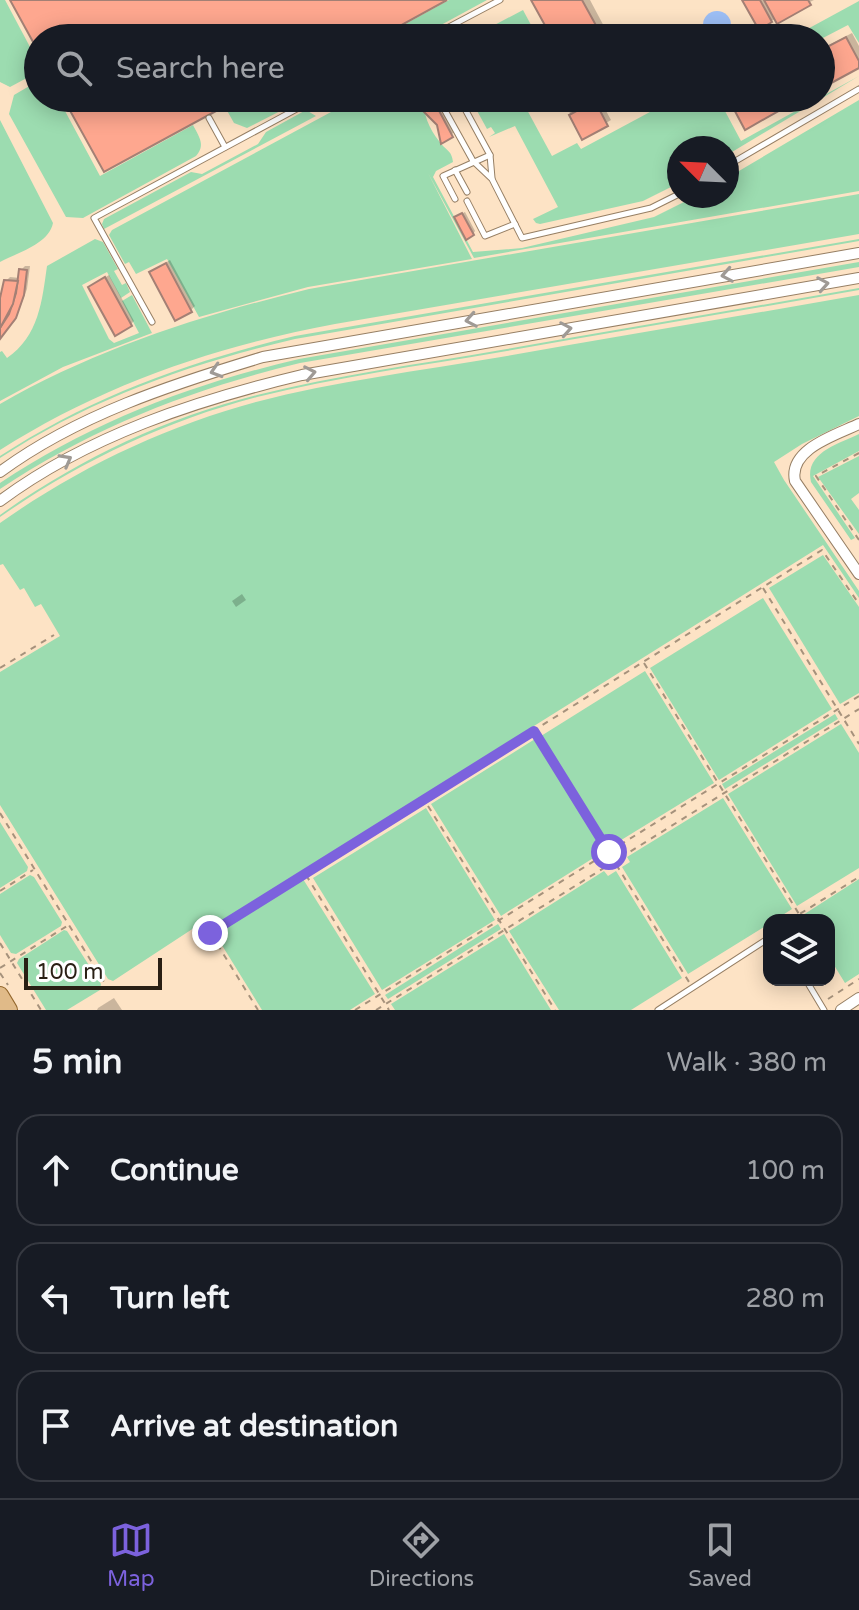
<!DOCTYPE html>
<html lang="en">
<head>
<meta charset="utf-8">
<style>
	body { margin:0; font-family:"Varela Round",sans-serif; background:#242831; color:#f1f3f6 }
	.controls { position:absolute; right:24px; bottom:24px; display:grid; overflow:hidden; border-radius:16px; box-shadow:0 4px 20px #0003 }
	.controls button { width:72px; height:72px; display:grid; place-items:center; padding:0; border:0; border-bottom:2px solid #363941; background:#171b24; color:#f1f3f6; font:40px sans-serif }
	.compass { position:absolute; left:667px; top:136px; width:72px; height:72px; border-radius:50%; background:#171b24; box-shadow:0 4px 20px #0003; rotate:294deg }
	.scale { position:absolute; left:24px; bottom:20px; width:138px; box-sizing:border-box; padding-left:8px; border:4px solid #291f14; border-top:0; font-size:22px; line-height:28px; white-space:nowrap; color:#291f14; -webkit-text-stroke:6px #fff; paint-order:stroke }
	.stop { position:absolute; width:24px; height:24px; margin:-18px; border:6px solid #7c62dd; border-radius:50%; background:#fff }
	.stop.end { background:#7c62dd; border-color:#fff; box-shadow:0 2px 8px #0008 }
	.list { margin:0; padding:0; list-style:none }
	h2 { display:flex; justify-content:space-between; align-items:center; height:104px; margin:0; padding:0 32px; font-size:34px }
	h2 small { font-size:26px; font-weight:400; color:#9ea1a6 }
	.list li { display:grid; grid-template-columns:52px 1fr auto; gap:24px; align-items:center; box-sizing:border-box; height:112px; margin:0 16px 16px; padding:0 16px; border:2px solid #363941; border-radius:24px }
	.list b { display:block; font-size:30px; white-space:nowrap }
	.list em { font-size:26px; font-style:normal; color:#9ea1a6 }
	.icon { flex:none; width:44px; height:44px; fill:none; stroke:currentColor; stroke-width:2; stroke-linecap:round; stroke-linejoin:round }
	.map { position:relative; flex:none; width:859px; height:1010px; overflow:hidden }
	.search { position:absolute; background:#171b24; box-shadow:0 4px 20px #0003; left:24px; right:24px; top:24px; height:88px; display:flex; align-items:center; gap:20px; box-sizing:border-box; padding:0 28px; border-radius:44px; color:#9ea1a6; font-size:30px }
	.sheet { height:488px; background:#171b24 }
	nav { display:flex; justify-content:space-around; align-items:center; box-sizing:border-box; height:112px; border-top:2px solid #363941; background:#171b24; font-size:22px; color:#9ea1a6 }
	nav a { display:grid; justify-items:center; gap:4px }
	nav .on { color:#7c62dd }
	.map>svg:first-child { display:block }
</style>
</head>
<body>
<div class="map">
<svg width="859" height="1010" viewBox="0 0 859 1010">
	<rect width="100%" height="100%" fill="#fde3c5"/>
	<g fill="#9cdcb0">
		<path d="M0,0H5L38,62V72L10,87L0,82Z"/>
		<path d="M449,0H487L417,38H380Z"/>
		<path d="M859,1V43L848,25L821,39L791,38Z"/>
		<path d="M523,10L538,38H470Z"/>
		<path d="M859,76L727,155V148H679V183L643,201L540,224L536,223L533,219L558,207L515,126L489,137L495,133L491,127L487,129L470,98H544L526,108L552,156L577,143L581,149L676,98H718L741,141Z"/>
		<path d="M38,81V98H58L100,176L193,125C199,137 206,145 196,156L83,218L66,217L9,114L14,95Z"/>
		<path d="M242,98H288L296,103L247,128L234,123L225,107Z"/>
		<path d="M357,98H423C423,113 429,129 439,141C445,150 452,150 453,162L436,171L433,177L473,252L522,248L654,217L696,196H727V178L859,100V191L474,258L428,173L472,259L308,287L199,317L167,259L136,274L129,262L125,264L109,235L112,230Z"/>
		<path d="M306,110L316,116L104,229L102,224L104,219L191,172L202,174L258,144L266,132Z"/>
		<path d="M0,120L53,223C49,244 17,253 0,262Z"/>
		<path d="M859,194V234L335,324C216,346 102,385 0,450V404C96,349 202,315 309,289Z"/>
		<path d="M95,239L103,242L118,269L114,271L122,285L126,283L130,292L121,298L107,272L82,285L109,339L114,343L139,333L122,301L132,295L152,333L63,367L0,401V352L2,351L7,358C39,336 42,301 47,266Z"/>
		<path d="M859,239V241L295,339C191,363 90,399 0,458V456C90,397 190,361 295,336Z"/>
		<path d="M859,262V267L300,363C192,389 93,427 0,489V483C92,422 192,384 299,359Z"/>
		<path d="M859,288V290C740,311 620,331 501,352C419,366 337,377 257,397C165,421 77,463 0,517V515C77,460 165,418 257,395C337,375 420,364 501,350C620,329 740,309 859,288Z"/>
		<path d="M859,295V416L802,444L774,462L784,480L859,591V598L823,545L205,932L200,924L113,981L108,979L0,805V672L60,636L41,604L35,607L24,588L20,590L3,564L0,565V523C78,468 164,427 256,402C336,381 419,371 501,357C620,336 740,316 859,295Z"/>
		<path d="M859,434V451L813,476L855,538L851,540L811,482C804,453 838,444 859,434Z"/>
		<path d="M859,456V493L851,499L859,510V534L818,477Z"/>
		<path d="M823,555L859,607V693L840,704L769,588Z"/>
		<path d="M763,598L832,709L719,780L650,668Z"/>
		<path d="M645,671L714,783L618,842L615,837L607,843L541,736Z"/>
		<path d="M835,714L838,719L725,789L722,784Z"/>
		<path d="M841,724L859,753V868L797,906L728,794Z"/>
		<path d="M535,739L601,846L592,851L595,857L501,916L431,804Z"/>
		<path d="M723,798L792,909L775,920H769V924L688,974L622,867L630,862L627,857Z"/>
		<path d="M426,808L495,920L382,990L313,878Z"/>
		<path d="M0,822L28,867L27,871L0,888Z"/>
		<path d="M604,871L608,876L616,871L682,978L631,1010H559L509,931Z"/>
		<path d="M30,875L34,877L62,922L61,926L16,954L11,953L0,935V894Z"/>
		<path d="M303,879L375,994L350,1010H262L215,934Z"/>
		<path d="M859,879V974L845,983L829,957V920H806L803,915Z"/>
		<path d="M498,924L501,929L388,999L385,995Z"/>
		<path d="M64,930L67,931L101,984L100,990L67,1010H46L17,963L19,959Z"/>
		<path d="M504,934L551,1010H395L391,1004Z"/>
	</g>
	<circle fill="#9dbff6" cx="717" cy="25" r="14"/>
	<g fill="#0003">
		<path d="M534,0H590L607,32L600,38H555Z"/>
		<path d="M745,0H814L771,21Z"/>
		<path d="M852,33L859,46V66L822,85L821,49Z"/>
		<path d="M576,98L582,108L599,98L611,120L583,137L565,104Z"/>
		<path d="M734,98H784L786,102L781,108Z"/>
		<path d="M440,103L456,131L442,141L439,124L430,109Z"/>
		<path d="M465,212L475,231L473,234L459,215Z"/>
		<path d="M170,260L195,306L191,310L151,272Z"/>
		<path d="M25,266H30L27,289L15,321L0,335V299L6,281L10,277L20,278L21,270Z"/>
		<path d="M109,275L134,321L130,325L90,287Z"/>
		<path d="M242,594L246,600L236,607L232,601Z"/>
		<path d="M114,998L122,1010H97L98,1008Z"/>
	</g>
	<g fill="#fea78f" stroke="#a48075" stroke-width="2">
		<path d="M10,0H447L378,38H38V51Z"/>
		<path d="M531,0H582L603,38H552Z"/>
		<path d="M742,0H760L772,22L759,30Z"/>
		<path d="M764,0H808L811,5L777,24Z"/>
		<path d="M846,37L859,61V68L822,88L821,50Z"/>
		<path d="M63,98H240L104,172Z"/>
		<path d="M733,98H776L782,109L745,130L729,100Z"/>
		<path d="M595,101L608,126L582,140L569,115Z"/>
		<path d="M436,105L453,137L441,144L437,125L424,112Z"/>
		<path d="M462,213L474,235L466,240L454,217Z"/>
		<path d="M166,263L192,312L175,321L149,272Z"/>
		<path d="M19,269L27,270L24,295L16,318L0,339V328L9,314L16,293Z"/>
		<path d="M105,277L132,326L115,336L88,287Z"/>
		<path d="M4,280L18,281L13,304L0,328V298Z"/>
	</g>
	<g fill="none" stroke-linecap="round" stroke-linejoin="round">
		<defs>
			<g id="lane">
				<path d="M428,38L500,0"/>
				<path d="M438,98L473,161L492,179L522,238L651,208L679,194"/>
				<path d="M459,98L490,155L492,178"/>
				<path d="M209,118L225,147"/>
				<path d="M727,166L859,89"/>
				<path d="M455,170L467,192"/>
				<path d="M455,199L443,176L490,155"/>
				<path d="M467,201L485,236L515,224"/>
				<path d="M152,322L94,218L317,98"/>
				<path d="M806,980L824,1010"/>
				<path d="M658,1010L769,938"/>
			</g>
			<g id="street">
				<path d="M859,424C836,435 788,449 795,481L859,574"/>
				<path d="M0,472C77,415 173,384 263,357L859,253"/>
				<path d="M0,501C87,436 197,400 302,375L859,278"/>
				<path d="M841,1010L859,998"/>
			</g>
			<path id="primary" d="M0,995L9,1010"/>
		</defs>
		<use href="#lane" stroke="#967f64" stroke-width="7"/>
		<use href="#street" stroke="#967f64" stroke-width="12"/>
		<use href="#primary" stroke="#93662b" stroke-width="18"/>
		<g stroke="#a6927c" stroke-width="2" stroke-dasharray="6 6" stroke-linecap="butt">
			<path d="M859,453L816,476L859,540"/>
			<path d="M763,588L859,744"/>
			<path d="M644,663L799,914"/>
			<path d="M0,668L54,635"/>
			<path d="M534,732L689,982"/>
			<path d="M428,806L555,1010"/>
			<path d="M0,813L104,982"/>
			<path d="M306,875L389,1010"/>
			<path d="M0,891L33,870"/>
			<path d="M790,920L859,877"/>
			<path d="M211,934L258,1010"/>
			<path d="M207,935L822,550L859,604"/>
			<path d="M0,943L41,1010"/>
			<path d="M0,968L67,926"/>
			<path d="M0,973L8,985"/>
			<path d="M828,999L859,979"/>
			<path d="M355,1010L859,696"/>
			<path d="M376,1010L859,709"/>
		</g>
		<use href="#lane" stroke="#fff" stroke-width="5"/>
		<use href="#street" stroke="#fff" stroke-width="10"/>
		<use href="#primary" stroke="#e0ba88" stroke-width="16"/>
	</g>
	<defs><path id="oneway-chevron" d="M-2-3.5L2.5 0L-2 3.5" fill="none" stroke-width="1.6" stroke-linecap="round" stroke-linejoin="round" transform="scale(2)"/></defs>
	<g stroke="#9f9a95">
		<use href="#oneway-chevron" transform="translate(727 275) rotate(170)"/>
		<use href="#oneway-chevron" transform="translate(823 284) rotate(-10)"/>
		<use href="#oneway-chevron" transform="translate(471 320) rotate(170)"/>
		<use href="#oneway-chevron" transform="translate(566 329) rotate(-10)"/>
		<use href="#oneway-chevron" transform="translate(216 371) rotate(163)"/>
		<use href="#oneway-chevron" transform="translate(310 373) rotate(-11)"/>
		<use href="#oneway-chevron" transform="translate(66 460) rotate(-29)"/>
	</g>
	<g fill="none" stroke-linecap="round" stroke-linejoin="round">
		<path stroke="#7c62dd" stroke-width="10" d="M210,933L534,731L609,852"/>
	</g>
</svg>
<div class="controls">
<button><svg class="icon" aria-label="layers" viewBox="0 0 24 24"><path d="M12 4l9 5-9 5-9-5zM3 14l9 5 9-5"/></svg></button>
</div>
<svg class="compass" viewBox="-18 -18 36 36"><path d="M0-13l5 13h-10z" fill="#e53935"/><path d="M0 13l5-13h-10z" fill="#9ea1a6"/></svg>
<div class="scale">100 m</div>
<div class="stop" style="left:609px;top:852px"></div>
<div class="stop end" style="left:210px;top:933px"></div>
<div class="search"><svg class="icon" aria-label="search" viewBox="0 0 24 24"><circle cx="10" cy="10" r="6"/><path d="M15 15l6 6"/></svg>Search here</div>
</div>
<section class="sheet">
<h2>5 min<small>Walk · 380 m</small></h2>
<ul class="list">
<li><svg class="icon" aria-label="ahead" viewBox="0 0 24 24"><path d="M12 20V5M6 11l6-6 6 6"/></svg><div><b>Continue</b></div><em>100 m</em></li>
<li><svg class="icon" aria-label="left" viewBox="0 0 24 24"><path d="M17 20v-9H6M10 6l-5 5 5 5"/></svg><div><b>Turn left</b></div><em>280 m</em></li>
<li><svg class="icon" aria-label="arrive" viewBox="0 0 24 24"><path d="M6 21V4h12l-3 4 3 4H6"/></svg><div><b>Arrive at destination</b></div></li>
</ul>
</section>
<nav>
<a class="on"><svg class="icon" aria-label="map" viewBox="0 0 24 24"><path d="M3 6l6-2 6 2 6-2v14l-6 2-6-2-6 2zM9 4v14M15 6v14"/></svg>Map</a>
<a><svg class="icon" aria-label="directions" viewBox="0 0 24 24"><path d="M12 3l9 9-9 9-9-9zM9 14v-3h6M13 9l2 2-2 2"/></svg>Directions</a>
<a><svg class="icon" aria-label="saved" viewBox="0 0 24 24"><path d="M7 4h10v16l-5-4-5 4z"/></svg>Saved</a>
</nav>
</body>
</html>
